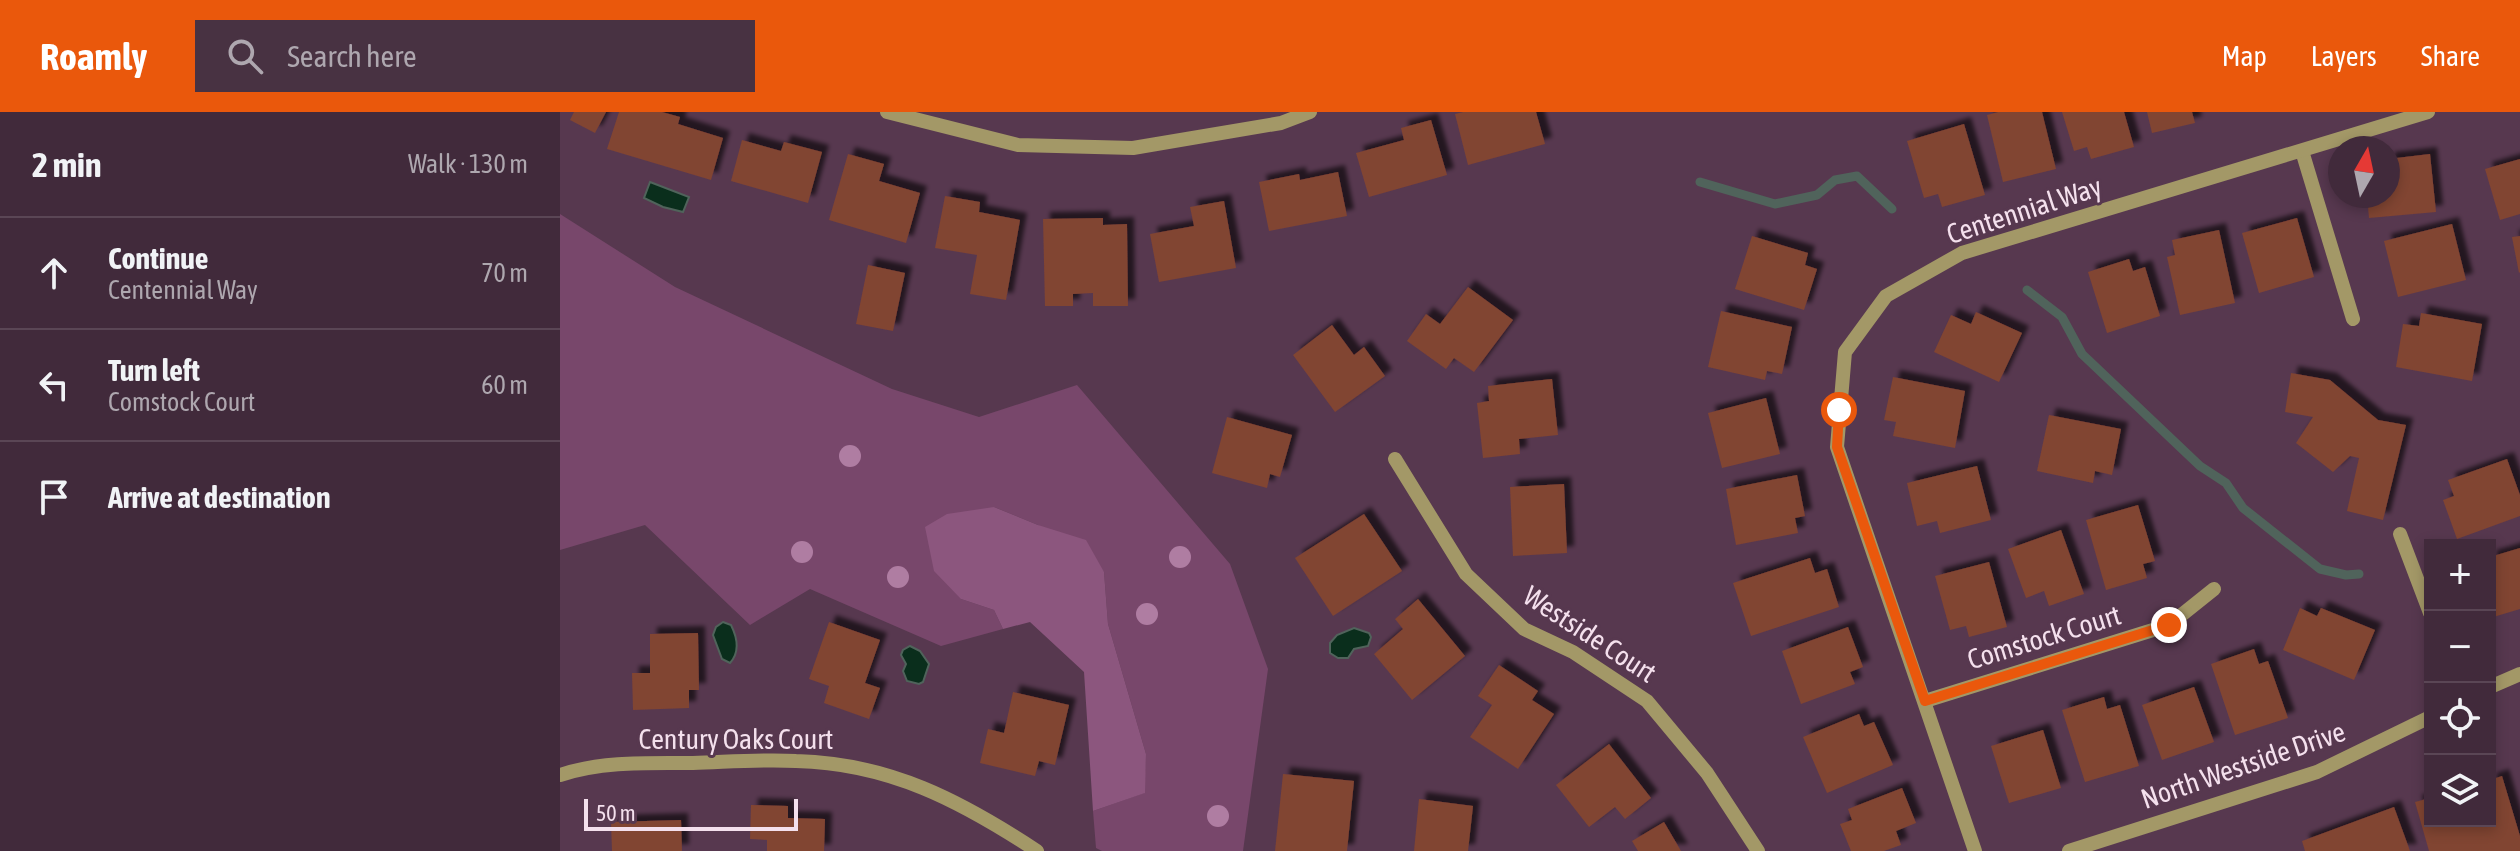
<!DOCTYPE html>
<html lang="en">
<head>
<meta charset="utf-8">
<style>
	body { margin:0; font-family:"Asap Condensed",sans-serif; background:#483242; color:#f1f3f6 }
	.controls { position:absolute; right:24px; bottom:24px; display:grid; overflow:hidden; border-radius:0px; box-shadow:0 4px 12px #0003 }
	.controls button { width:72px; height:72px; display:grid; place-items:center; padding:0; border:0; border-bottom:2px solid #5a4655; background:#412a3b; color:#f1f3f6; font:40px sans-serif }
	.compass { position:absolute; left:1768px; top:24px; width:72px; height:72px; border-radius:50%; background:#412a3b; box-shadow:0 4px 12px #0003; rotate:9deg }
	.scale { position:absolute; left:24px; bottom:20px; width:214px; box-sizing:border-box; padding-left:8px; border:4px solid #f4e0ed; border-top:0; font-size:22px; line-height:28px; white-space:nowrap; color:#f4e0ed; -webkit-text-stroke:6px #57384f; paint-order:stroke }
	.stop { position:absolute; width:24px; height:24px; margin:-18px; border:6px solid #ea580c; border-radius:50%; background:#fff }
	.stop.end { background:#ea580c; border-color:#fff; box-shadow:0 2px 8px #0008 }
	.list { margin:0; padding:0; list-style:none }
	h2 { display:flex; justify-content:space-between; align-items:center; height:104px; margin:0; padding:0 32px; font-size:34px }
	h2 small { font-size:26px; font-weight:400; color:#aea7af }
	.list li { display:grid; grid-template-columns:52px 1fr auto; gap:24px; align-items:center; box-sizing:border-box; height:112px; padding:0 32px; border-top:2px solid #5a4655 }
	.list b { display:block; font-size:30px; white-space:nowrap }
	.list p { margin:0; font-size:26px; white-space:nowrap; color:#aea7af }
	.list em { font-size:26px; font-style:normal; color:#aea7af }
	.icon { flex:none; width:44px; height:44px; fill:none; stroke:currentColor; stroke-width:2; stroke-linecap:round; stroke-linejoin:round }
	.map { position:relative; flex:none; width:1960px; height:739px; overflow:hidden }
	header { display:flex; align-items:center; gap:48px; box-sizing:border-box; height:112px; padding:0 40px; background:#ea580c; color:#fff }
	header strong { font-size:38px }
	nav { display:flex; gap:44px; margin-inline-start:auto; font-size:28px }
	.search { width:560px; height:72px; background:#483242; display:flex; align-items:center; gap:20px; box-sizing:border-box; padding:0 28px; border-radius:0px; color:#aea7af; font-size:30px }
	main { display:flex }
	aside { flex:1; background:#412a3b }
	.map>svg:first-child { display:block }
</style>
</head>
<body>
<header>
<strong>Roamly</strong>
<div class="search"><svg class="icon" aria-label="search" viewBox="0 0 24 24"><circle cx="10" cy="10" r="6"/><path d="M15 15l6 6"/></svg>Search here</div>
<nav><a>Map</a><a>Layers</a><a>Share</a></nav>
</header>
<main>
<aside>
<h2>2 min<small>Walk · 130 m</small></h2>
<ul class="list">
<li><svg class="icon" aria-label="ahead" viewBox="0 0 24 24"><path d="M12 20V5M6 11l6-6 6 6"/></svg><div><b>Continue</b><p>Centennial Way</p></div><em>70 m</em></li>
<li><svg class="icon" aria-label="left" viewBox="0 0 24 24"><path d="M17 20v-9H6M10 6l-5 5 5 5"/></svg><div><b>Turn left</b><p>Comstock Court</p></div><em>60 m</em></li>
<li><svg class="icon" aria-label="arrive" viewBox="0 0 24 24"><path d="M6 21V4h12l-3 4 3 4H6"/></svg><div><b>Arrive at destination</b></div></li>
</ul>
</aside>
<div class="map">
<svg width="1960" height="739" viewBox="0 0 1960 739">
	<defs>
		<filter id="shadow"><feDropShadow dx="7" dy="-7" stdDeviation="2" flood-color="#0009"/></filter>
	</defs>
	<rect width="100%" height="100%" fill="#57384f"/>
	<path fill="#78476b" d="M0,102L115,175L332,277L419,305L517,273L670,452L708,557L683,739H542L536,736L533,699L584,681L586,642L548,512L544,460L478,413L434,395L401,487L434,498L443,517L381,534L250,477L190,513L85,413L0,438Z"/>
	<path fill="#8c567e" d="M434,395L478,413L526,428L544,460L548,512L586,642L585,681L533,699L524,560L470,510L443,517L434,498L401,487L374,459L365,415L387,402Z"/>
	<g fill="#0a2e1c" stroke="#50635b" stroke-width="2">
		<path d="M90,70L129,85L123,100L103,95L84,86Z"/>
		<path d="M163,510L171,513C177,525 180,540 170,551L162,547L153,523L156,515Z"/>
		<path d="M794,516L809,521L811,525L808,534L794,537L788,546H778L770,541V531L777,523Z"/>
		<path d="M350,534L360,539L369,552L363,570L359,572L347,569L343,559L346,552L341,543L343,538Z"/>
	</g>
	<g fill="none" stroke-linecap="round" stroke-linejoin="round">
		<g stroke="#50635b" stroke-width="9">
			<path d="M1140,70L1215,92L1257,83L1275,68L1297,64L1332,97"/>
			<path d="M1467,178L1502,205L1522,242L1640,354L1666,371L1683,396L1760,457L1786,463L1799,462"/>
		</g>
	</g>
	<g fill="#814432" filter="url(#shadow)">
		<path d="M14,0H46L35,21L10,8Z"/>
		<path d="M59,0H102L120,5L118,12L163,26L151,68L47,37Z"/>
		<path d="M903,0H976L985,32L908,53L895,2Z"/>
		<path d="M1438,0H1482L1496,57L1443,70L1427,3Z"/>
		<path d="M1502,0H1564L1574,35L1531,47L1527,35L1514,39Z"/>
		<path d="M1587,0H1632L1635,11L1592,21Z"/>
		<path d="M871,8L887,63L809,85L796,41L844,28L841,16Z"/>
		<path d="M1404,12L1425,83L1382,95L1378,82L1364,86L1347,29Z"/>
		<path d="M182,28L221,39L224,30L262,40L248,91L171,69Z"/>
		<path d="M288,42L324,52L319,69L360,81L346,131L269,108Z"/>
		<path d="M1870,42L1876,100L1809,106L1807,84H1828V47Z"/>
		<path d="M1960,47V102L1940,108L1925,57Z"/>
		<path d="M778,60L787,104L709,119L699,70L739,62L740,68Z"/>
		<path d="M385,84L420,90L419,100L460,108L446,188L410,182L417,143L375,136Z"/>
		<path d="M664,89L676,156L599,170L590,122L634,114L630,95Z"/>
		<path d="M543,106V113L567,112L568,194H533V181L513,182V194H485L483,107Z"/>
		<path d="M1737,106L1754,165L1699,181L1682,121Z"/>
		<path d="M1892,112L1906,168L1838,185L1824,129Z"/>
		<path d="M1659,118L1675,191L1620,203L1607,145L1615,143L1612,128Z"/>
		<path d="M1192,124L1248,141L1245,153L1257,157L1244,198L1175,177Z"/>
		<path d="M1960,124V160L1959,161L1952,125Z"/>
		<path d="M1569,147L1573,159L1585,155L1600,204L1547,221L1528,160Z"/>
		<path d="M308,153L345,161L333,219L296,212Z"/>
		<path d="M908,175L953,208L914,260L894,246L886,257L847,229L866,202L880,212Z"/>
		<path d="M1161,199L1232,215L1222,262L1207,259L1205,268L1148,255Z"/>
		<path d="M1416,200L1462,221L1439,270L1374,240L1391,203L1411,212Z"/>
		<path d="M1861,201L1922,212L1912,269L1836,255L1843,212L1859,214Z"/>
		<path d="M772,213L794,243L804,235L825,264L775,300L733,243Z"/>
		<path d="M1731,261L1770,268L1818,308L1846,313L1823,408L1787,399L1799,346L1790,344L1773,360L1736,331L1753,305L1725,300Z"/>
		<path d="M1333,265L1405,279L1395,336L1333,324L1336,310L1324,308Z"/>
		<path d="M992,267L998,323L959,327L960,342L923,346L917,291L929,289L928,274Z"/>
		<path d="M1206,286L1220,342L1162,356L1148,301Z"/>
		<path d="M1489,303L1561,317L1552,363L1535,359L1533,371L1477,359Z"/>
		<path d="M667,305L732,323L720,365L710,362L707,376L652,361Z"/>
		<path d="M1947,347L1960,383V404L1897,427L1883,388L1894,384L1888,368Z"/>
		<path d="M1417,354L1431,408L1380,421L1377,409L1357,414L1347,371Z"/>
		<path d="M1237,363L1245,404L1235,406L1238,421L1176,433L1166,377Z"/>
		<path d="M1004,372L1007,441L953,444L950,375Z"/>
		<path d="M1578,393L1595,449L1583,452L1587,466L1546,478L1526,408Z"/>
		<path d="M804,402L842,459L773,504L735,446Z"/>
		<path d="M1501,418L1524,482L1489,494L1484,479L1466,486L1448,437Z"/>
		<path d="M1960,436V497L1930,506V445Z"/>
		<path d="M1250,446L1255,461L1267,457L1279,495L1191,524L1173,471Z"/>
		<path d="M1429,450L1447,515L1409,525L1406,514L1390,518L1375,464Z"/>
		<path d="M858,487L905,544L852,588L814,542L843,517L835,507Z"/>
		<path d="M1740,496L1757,504L1761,496L1815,518L1794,568L1723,538Z"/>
		<path d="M269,510L320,528L305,571L320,576L309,607L264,591L269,574L249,567Z"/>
		<path d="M1288,515L1303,555L1290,560L1295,572L1241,592L1222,539Z"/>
		<path d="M138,521L139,578H129V596L73,598L72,561H90V522Z"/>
		<path d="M1694,537L1699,552L1708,549L1728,606L1675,623L1651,552Z"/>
		<path d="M939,553L978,579L972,588L994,602L958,657L910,625L932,593L918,584Z"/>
		<path d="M1634,575L1654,630L1602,648L1582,593Z"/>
		<path d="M453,580L509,593L495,653L479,649L475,664L420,651L428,617L444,621Z"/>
		<path d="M1544,585L1547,597L1560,593L1579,654L1525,670L1502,598Z"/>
		<path d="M1299,602L1304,614L1314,610L1333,653L1267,681L1243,625Z"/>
		<path d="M1483,618L1501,676L1449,691L1431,634Z"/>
		<path d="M1049,632L1091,686L1065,707L1055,695L1029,715L996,673Z"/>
		<path d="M723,662L794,669L787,739H715Z"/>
		<path d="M1942,664L1960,724V739H1869L1855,690L1870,686V709H1930V668Z"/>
		<path d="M1342,676L1356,711L1336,719L1341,733L1324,739H1291L1280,712L1292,708L1288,697Z"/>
		<path d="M859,687L913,694L908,739H854Z"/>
		<path d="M191,693L228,694V706L265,707L264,739H207V728L190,727Z"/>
		<path d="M1834,695L1850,739H1745L1742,729Z"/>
		<path d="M121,708L122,739H52L51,710Z"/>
		<path d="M1104,710L1121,739H1078L1072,729Z"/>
	</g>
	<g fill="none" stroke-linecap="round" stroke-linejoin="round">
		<g stroke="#a39867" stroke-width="14">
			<path d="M327,0L458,33L573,36L721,11L750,0"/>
			<path d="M1742,39L1793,207"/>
			<path d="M835,347L906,462L964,517L1013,540L1087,589L1147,661L1198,739"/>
			<path d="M1840,422L1870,501"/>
			<path d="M1930,575L1960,562"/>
			<path d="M1365,589L1609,513L1654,477"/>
			<path d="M0,663C42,649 88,651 133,651C167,650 202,647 236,649C329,651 401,689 477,739"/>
			<path d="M1415,739L1277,335L1285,240L1326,184L1402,141L1868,0"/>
			<path d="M1509,739L1757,660L1870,605"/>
		</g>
	</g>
	<g fill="#af7da2">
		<circle cx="290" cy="344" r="11"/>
		<circle cx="242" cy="440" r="11"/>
		<circle cx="620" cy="445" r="11"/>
		<circle cx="338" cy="465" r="11"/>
		<circle cx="587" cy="502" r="11"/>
		<circle cx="658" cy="704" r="11"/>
	</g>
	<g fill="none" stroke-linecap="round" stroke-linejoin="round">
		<path stroke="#ea580c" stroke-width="10" d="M1279,298L1277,335L1365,589L1609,513"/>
	</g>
	<g text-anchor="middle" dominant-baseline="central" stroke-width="6" stroke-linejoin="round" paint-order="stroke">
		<g font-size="28" fill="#f4e0ed" stroke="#57384f">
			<text transform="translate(1464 98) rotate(-18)">Centennial Way</text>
			<text transform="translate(1030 522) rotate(33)">Westside Court</text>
			<text transform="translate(1484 525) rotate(-17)">Comstock Court</text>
			<text x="176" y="627">Century Oaks Court</text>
			<text transform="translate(1683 653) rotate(-19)">North Westside Drive</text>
		</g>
	</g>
</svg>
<div class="controls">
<button>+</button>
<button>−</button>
<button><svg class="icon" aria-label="locate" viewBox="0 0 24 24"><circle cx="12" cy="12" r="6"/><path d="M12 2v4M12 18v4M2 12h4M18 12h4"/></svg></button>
<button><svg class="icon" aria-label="layers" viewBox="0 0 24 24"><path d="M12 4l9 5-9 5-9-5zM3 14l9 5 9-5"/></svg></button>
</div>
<svg class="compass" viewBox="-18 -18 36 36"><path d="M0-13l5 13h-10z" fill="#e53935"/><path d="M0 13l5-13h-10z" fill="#aea7af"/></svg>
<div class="scale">50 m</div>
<div class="stop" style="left:1279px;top:298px"></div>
<div class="stop end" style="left:1609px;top:513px"></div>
</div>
</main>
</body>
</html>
